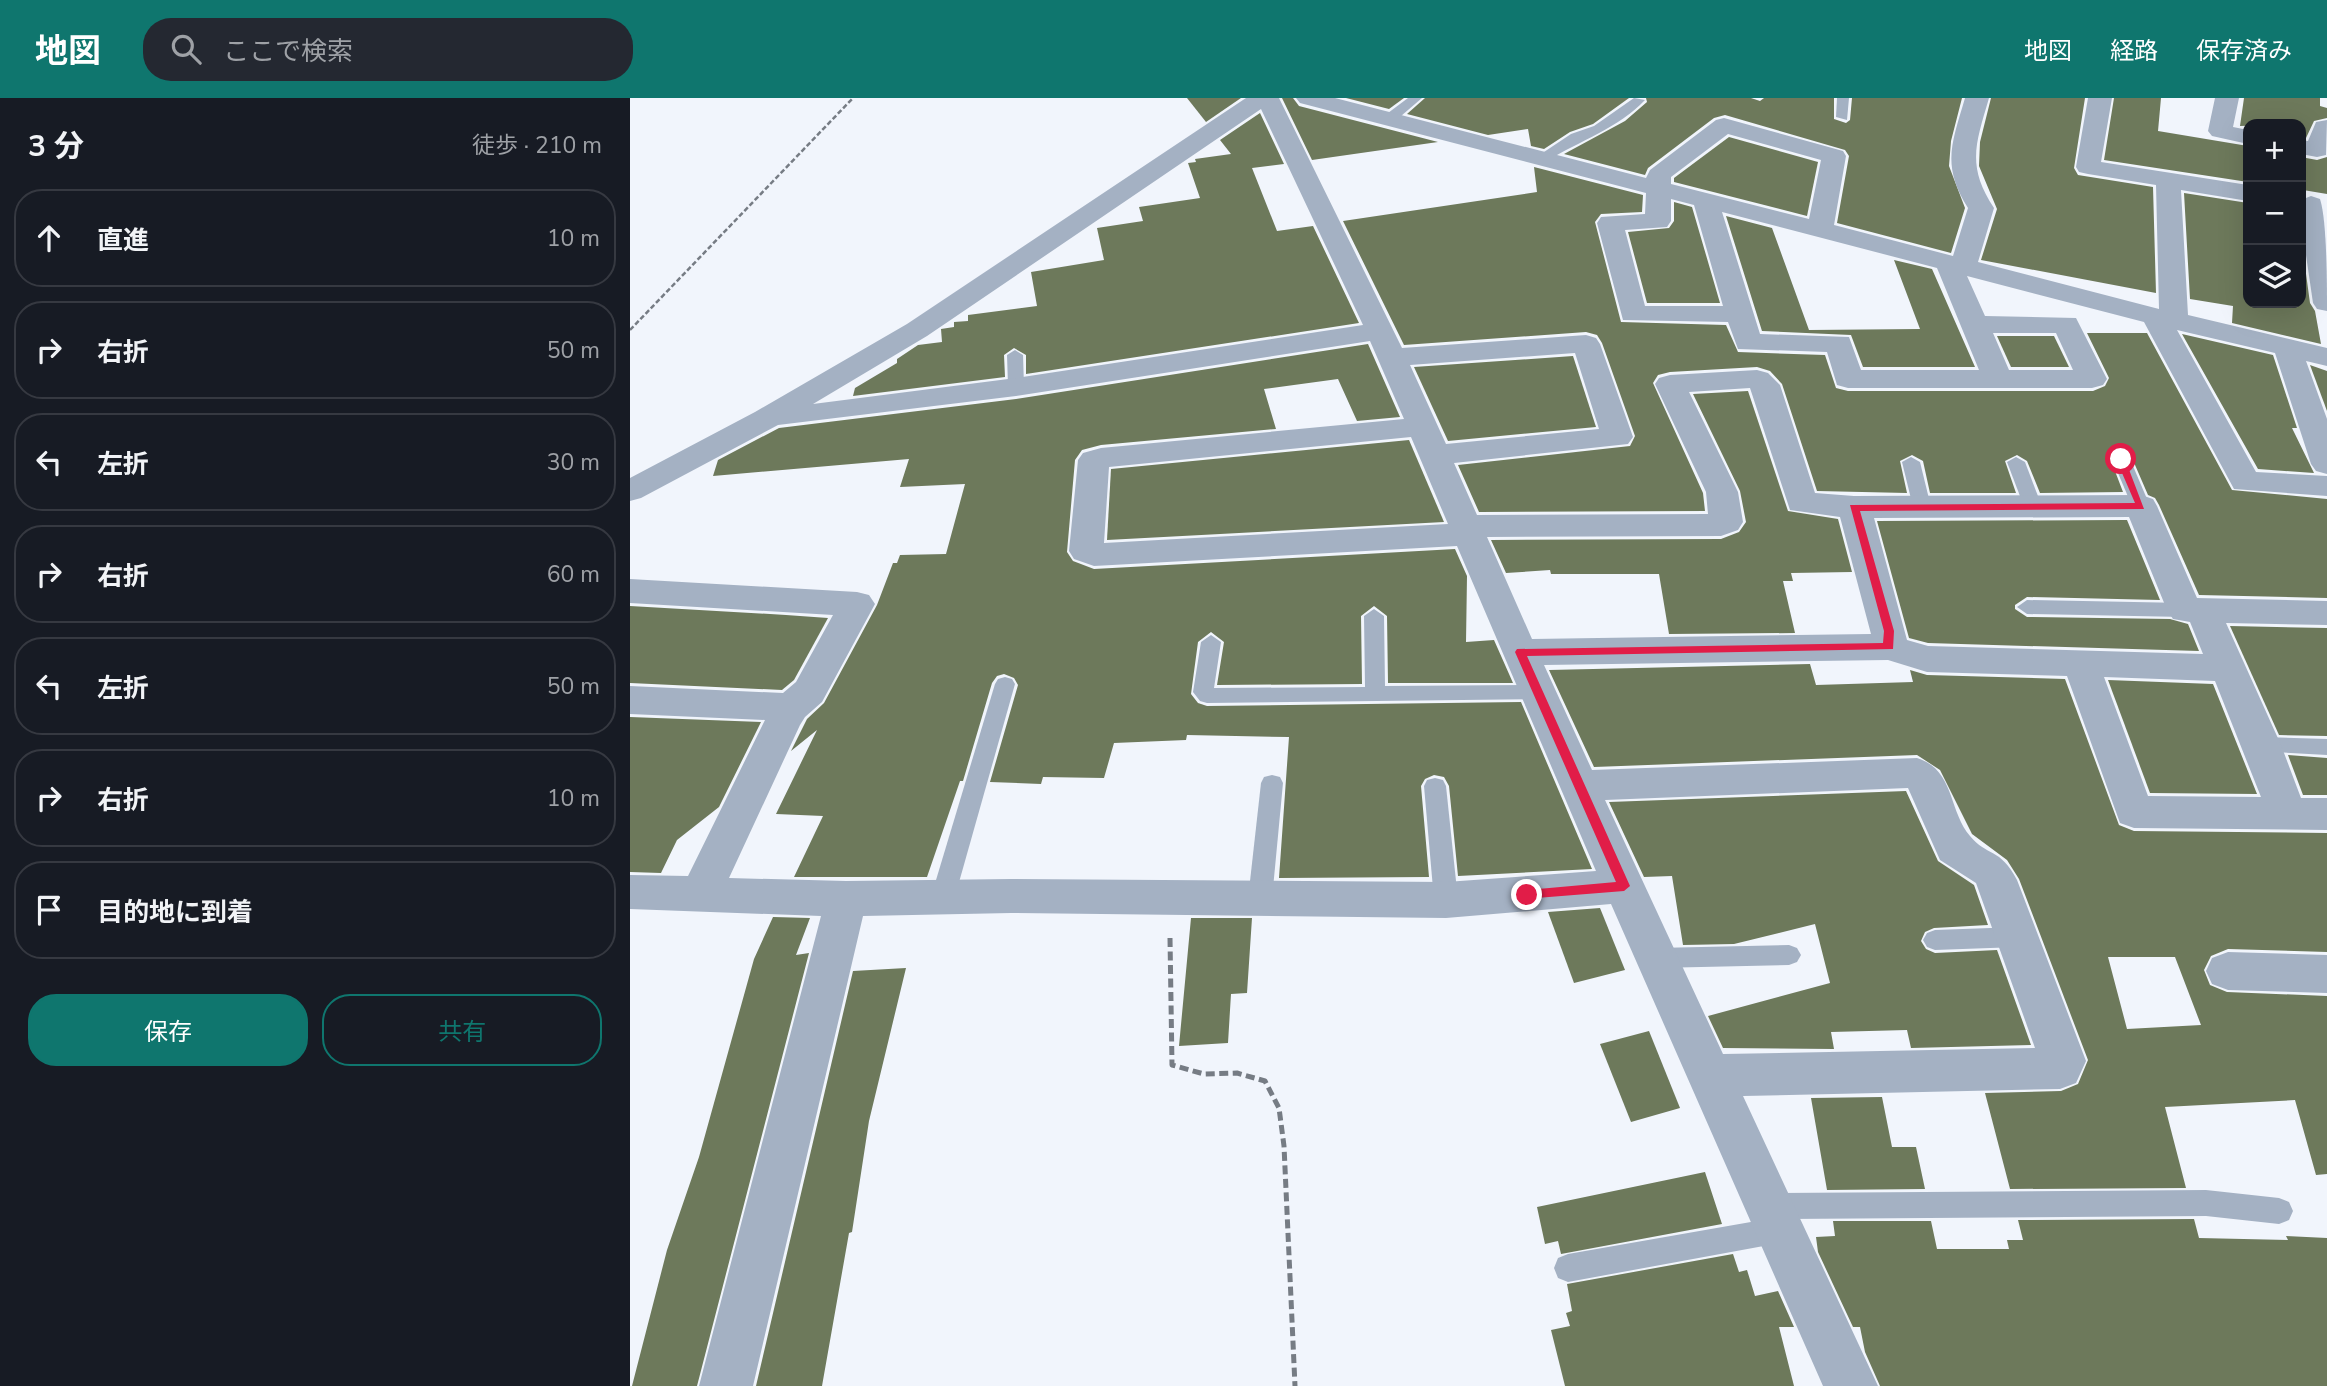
<!DOCTYPE html>
<html lang="ja">
<head>
<meta charset="utf-8">
<style>
	body { margin:0; font-family:"Nunito Sans","Noto Sans JP",sans-serif; background:#242831; color:#f1f3f6 }
	.controls { position:absolute; right:21px; top:21px; display:grid; overflow:hidden; border-radius:14px; box-shadow:0 7px 28px #0002 }
	.controls button { width:63px; height:63px; display:grid; place-items:center; padding:0; border:0; border-bottom:2px solid #363941; background:#171b24; color:#f1f3f6; font:35px sans-serif }
	.stop { position:absolute; width:21px; height:21px; margin:-16px; border:5px solid #e11d48; border-radius:50%; background:#fff }
	.stop.end { background:#e11d48; border-color:#fff; box-shadow:0 2px 7px #0008 }
	.list { margin:0; padding:0; list-style:none }
	h2 { display:flex; justify-content:space-between; align-items:center; height:91px; margin:0; padding:0 28px; font-size:30px }
	h2 small { font-size:23px; font-weight:400; color:#9ea1a6 }
	.list li { display:grid; grid-template-columns:46px 1fr auto; gap:21px; align-items:center; box-sizing:border-box; height:98px; margin:0 14px 14px; padding:0 14px; border:2px solid #363941; border-radius:28px }
	.list b { display:block; font-size:26px; white-space:nowrap }
	.list em { font-size:23px; font-style:normal; color:#9ea1a6 }
	.actions { display:flex; gap:14px; padding:21px 28px }
	.actions a { flex:1; padding:16px 0; border:2px solid #0f766e; border-radius:28px; text-align:center; font-size:24px; color:#0f766e }
	.actions .main { background:#0f766e; color:#fff }
	.icon { flex:none; width:38px; height:38px; fill:none; stroke:currentColor; stroke-width:2; stroke-linecap:round; stroke-linejoin:round }
	.map { position:relative; flex:none; width:1697px; height:1288px; overflow:hidden }
	header { display:flex; align-items:center; gap:42px; box-sizing:border-box; height:98px; padding:0 35px; background:#0f766e; color:#fff }
	header strong { font-size:33px }
	nav { display:flex; gap:38px; margin-inline-start:auto; font-size:24px }
	.search { width:490px; height:63px; background:#242831; display:flex; align-items:center; gap:18px; box-sizing:border-box; padding:0 24px; border-radius:28px; color:#9ea1a6; font-size:26px }
	main { display:flex }
	aside { flex:1; background:#171b24 }
	.map>svg:first-child { display:block }
</style>
</head>
<body>
<header>
<strong>地図</strong>
<div class="search"><svg class="icon" aria-label="search" viewBox="0 0 24 24"><circle cx="10" cy="10" r="6"/><path d="M15 15l6 6"/></svg>ここで検索</div>
<nav><a>地図</a><a>経路</a><a>保存済み</a></nav>
</header>
<main>
<aside>
<h2>3 分<small>徒歩 · 210 m</small></h2>
<ul class="list">
<li><svg class="icon" aria-label="ahead" viewBox="0 0 24 24"><path d="M12 20V5M6 11l6-6 6 6"/></svg><div><b>直進</b></div><em>10 m</em></li>
<li><svg class="icon" aria-label="right" viewBox="0 0 24 24"><path d="M7 20v-9h11M14 6l5 5-5 5"/></svg><div><b>右折</b></div><em>50 m</em></li>
<li><svg class="icon" aria-label="left" viewBox="0 0 24 24"><path d="M17 20v-9H6M10 6l-5 5 5 5"/></svg><div><b>左折</b></div><em>30 m</em></li>
<li><svg class="icon" aria-label="right" viewBox="0 0 24 24"><path d="M7 20v-9h11M14 6l5 5-5 5"/></svg><div><b>右折</b></div><em>60 m</em></li>
<li><svg class="icon" aria-label="left" viewBox="0 0 24 24"><path d="M17 20v-9H6M10 6l-5 5 5 5"/></svg><div><b>左折</b></div><em>50 m</em></li>
<li><svg class="icon" aria-label="right" viewBox="0 0 24 24"><path d="M7 20v-9h11M14 6l5 5-5 5"/></svg><div><b>右折</b></div><em>10 m</em></li>
<li><svg class="icon" aria-label="arrive" viewBox="0 0 24 24"><path d="M6 21V4h12l-3 4 3 4H6"/></svg><div><b>目的地に到着</b></div></li>
</ul>
<div class="actions"><a class="main">保存</a><a>共有</a></div>
</aside>
<div class="map">
<svg width="1697" height="1288" viewBox="0 0 1697 1288">
	<rect width="100%" height="100%" fill="#f1f5fc"/>
	<g fill="#6d795b" fill-rule="evenodd">
		<path d="M557,0H611L576,24Z"/>
		<path d="M652,0H663L669,8L808,44L682,62Z"/>
		<path d="M716,0H774L759,11Z"/>
		<path d="M795,0H999L963,26L940,34L914,51L901,48L898,31L858,37L777,16Z"/>
		<path d="M1016,0H1121L1130,3L1134,0H1204V21L1216,25L1220,22L1222,0H1332L1321,43L1319,68L1335,110L1321,155L1207,125L1219,58L1215,52L1095,17L1084,20L1018,70L1015,77L934,56L995,23L1017,4Z"/>
		<path d="M1361,0H1455L1444,70L1448,77L1523,89L1526,195L1351,162L1367,111L1349,68L1350,44Z"/>
		<path d="M1484,0H1531L1528,33L1618,48V84L1474,62Z"/>
		<path d="M1614,0H1690V8L1697,10V20L1684,23L1676,40H1671V26L1610,28Z"/>
		<path d="M630,15L654,66L622,70L647,133L683,128L729,225L396,276V257L384,250L374,257L375,279L223,298L225,290L267,265V261L288,247L312,244L311,231L324,229V224L338,223V217L407,208L401,174L474,162L467,130L513,123L509,109L570,100L558,65L566,64L565,61L601,56L590,42Z"/>
		<path d="M1099,39L1188,64L1177,118L1044,84V80Z"/>
		<path d="M1671,59L1687,62L1697,59V96L1673,92L1674,98L1671,99Z"/>
		<path d="M904,69L1013,97L1012,114L971,116L965,124L991,224L1096,227L1108,254L1195,257L1206,290L1218,293H1463L1475,288L1479,280L1457,235H1517L1602,392L1697,401V500L1569,497L1529,407L1525,400L1518,397L1502,360L1492,354L1480,360L1493,394L1410,395L1397,363L1387,357L1375,363L1386,395H1300L1293,363L1282,357L1270,363L1277,395L1187,393L1152,286L1140,273L1127,269L1040,274L1028,277L1023,285L1073,395L1075,413L849,414L828,367L1000,348L1005,338L972,245L967,237L956,234L774,247L713,123L907,94Z"/>
		<path d="M1554,95L1618,105V205H1671V139L1680,205L1685,213L1691,246L1602,225L1603,208L1560,201Z"/>
		<path d="M1044,104L1062,109L1090,205H1017L998,134L1039,130L1044,123Z"/>
		<path d="M1096,118L1142,130L1179,232L1290,231L1264,162L1302,171L1345,269H1233L1221,237L1132,233Z"/>
		<path d="M1552,236L1643,257L1667,330H1662L1684,375L1628,371Z"/>
		<path d="M1367,238H1424L1439,269H1381Z"/>
		<path d="M738,246L770,319L727,323L708,281L634,291L646,331L471,347L452,352L445,362L437,454L443,463L464,471L825,451L837,478L836,544L864,542L883,585H758L757,518L744,508L731,518L732,586L587,587L594,544L581,534L568,544L561,596L568,605L577,608L891,604L962,771L828,778L819,688L814,679L804,677L795,681L791,688L799,779L649,780L659,639L557,637L556,642L484,645L474,680L413,679L411,686L360,684L388,587L384,580L374,576L367,578L362,585L333,683H330L297,779H164L193,718L146,716L187,632L161,653L177,621L194,605L247,507L263,465H267L270,457L316,456L335,386L270,389L279,361L83,378L88,362L149,330L386,301Z"/>
		<path d="M943,258L966,329L818,343L784,269Z"/>
		<path d="M1680,267L1697,273V313Z"/>
		<path d="M1118,293L1158,413L1208,421L1222,474L1161,475L1163,483H1153L1165,535L1039,536L1029,476H921L920,472L876,475L861,442L1091,441L1109,434L1116,424L1110,393L1063,296Z"/>
		<path d="M779,342L814,424L477,442L481,371Z"/>
		<path d="M1497,422L1530,502L1397,499L1385,507V511L1397,519L1540,521L1558,526L1569,553L1298,545L1279,540L1247,423Z"/>
		<path d="M0,508L156,517L198,520L164,582L152,592L0,585Z"/>
		<path d="M1600,528L1697,530V638L1649,637Z"/>
		<path d="M1180,566L1186,587L1283,584L1280,572L1297,577L1435,581L1489,727L1504,733L1697,735V854L1598,851L1581,858L1574,872L1580,887L1597,894L1697,898V1076L1686,1077L1665,1002L1535,1009L1556,1090L1380,1091L1355,995L1431,993L1448,986L1458,962L1389,781L1377,762L1342,736L1310,672L1287,657L964,669L919,572ZM1478,859H1545L1571,927L1497,931Z"/>
		<path d="M1478,582L1583,586L1627,696L1520,695Z"/>
		<path d="M0,619L131,624L89,709L47,742L31,775L0,774Z"/>
		<path d="M1658,657L1697,660V697H1673Z"/>
		<path d="M1276,693L1308,763L1344,787L1358,827L1304,830L1295,834L1291,843L1296,851L1305,855L1367,852L1401,947L1281,950L1277,932L1201,934L1204,951L1093,950L1078,918L1200,885L1185,826L1104,846L1053,847L1042,778L1014,779L979,704Z"/>
		<path d="M970,810L995,872L944,885L918,814Z"/>
		<path d="M143,819L180,820L166,857L179,855L67,1288H2L37,1152L69,1059L124,861Z"/>
		<path d="M561,820H622L617,895L601,896L598,945L549,948Z"/>
		<path d="M276,870L239,1023L222,1134L219,1135L192,1288H126L223,873Z"/>
		<path d="M1019,933L1050,1010L1001,1024L970,946Z"/>
		<path d="M1252,999L1262,1049H1286L1295,1091L1197,1092L1181,1000Z"/>
		<path d="M1075,1074L1092,1126L931,1156L928,1143L915,1146L907,1109Z"/>
		<path d="M1564,1121L1569,1140L1658,1142L1656,1138L1697,1140V1288H1250L1235,1254L1230,1229H1223L1188,1154L1186,1139L1205,1138L1203,1123H1301L1307,1151H1379L1377,1142H1393L1388,1122Z"/>
		<path d="M1103,1156L1109,1174L1117,1172L1125,1198L1148,1193L1164,1229H1149L1164,1288H935L921,1232L940,1228L936,1215L942,1213L937,1186Z"/>
	</g>
	<g fill="none" stroke-linecap="round" stroke-linejoin="round">
		<path stroke="#767c84" stroke-width="2.5" stroke-dasharray="5 2.5" stroke-linecap="butt" d="M0,232L223,0"/>
		<path stroke="#767c84" stroke-width="5" stroke-dasharray="9 4.5" stroke-linecap="butt" d="M540,840L542,967L574,976L607,975L635,983L649,1010L654,1048L665,1288"/>
		<g fill="#a4b1c3" fill-rule="evenodd">
			<path d="M778,0H792L764,24H754V18Z"/>
			<path d="M1004,0L1015,2C989,30 949,43 917,63L905,60L941,36L964,28Z"/>
			<path d="M1207,0H1219L1217,22L1206,19Z"/>
			<path d="M385,252L393,257L394,289L386,294L378,289L377,257Z"/>
			<path d="M1491,356L1500,361L1520,408L1517,412H1505L1502,408L1482,361Z"/>
			<path d="M1281,359L1290,364L1301,409L1292,415L1283,409L1272,364Z"/>
			<path d="M1386,359L1395,364L1411,406L1408,410L1402,412L1393,406L1377,364Z"/>
			<path d="M1397,502L1555,505L1565,512L1555,519L1397,516L1387,509Z"/>
			<path d="M744,511L754,518L755,588L907,587L914,589L917,594L914,599L907,601L577,605L570,603L563,594L571,544L581,537L591,544L584,590L735,589L734,518Z"/>
			<path d="M375,579L382,581L385,586L324,802L320,809L312,812L304,809L300,802L365,586L368,581Z"/>
			<path d="M1632,639L1697,641V657L1625,653L1621,647L1625,641Z"/>
			<path d="M642,677L650,679L653,685L642,801L638,808L630,811L622,808L618,801L631,685L634,679Z"/>
			<path d="M805,680L813,682L816,688L828,802L824,809L816,812L808,809L804,802L794,688L797,682Z"/>
			<path d="M1388,829L1396,832L1400,839L1396,846L1388,849L1305,852L1297,849L1293,842L1297,835L1305,832Z"/>
			<path d="M1159,847L1167,850L1171,857L1167,864L1159,867L1026,870L1018,867L1014,860L1018,853L1026,850Z"/>
			<path d="M1576,1092L1649,1100L1659,1104L1663,1113L1659,1122L1649,1126L1576,1118L1156,1121L1164,1132L1160,1142L1150,1145L938,1184L928,1180L924,1170L928,1160L938,1156L1138,1121L1129,1117L1125,1108L1129,1099L1139,1095Z"/>
		</g>
		<g fill="#a4b1c3" fill-rule="evenodd">
			<path d="M616,0H649L772,250L956,237L966,240L970,246L1003,339L998,346L824,365L847,417L1078,416L1076,394L1025,286L1029,280L1040,277L1127,272L1138,275L1150,287L1185,395L1224,398L1511,397L1523,401L1527,408L1567,500L1697,503V527L1596,525L1651,647L1671,700H1697V732L1504,730L1490,725L1437,578L1297,574L1258,562L914,567L962,672L1287,660C1325,672 1318,712 1340,738C1357,759 1370,749 1387,782L1456,963L1446,985L1430,991L1113,998L1248,1288H1193L981,806L816,820L381,815L233,818L123,1288H69L191,818L0,811V777L58,778L135,622L0,616V588L153,595L166,584L203,517L0,505V481L227,494L239,497L245,506L192,604L175,619L170,627L99,780L216,783L381,781L816,784L966,773L827,448L464,468L444,461L439,453L448,362L453,355L471,350L774,321L740,243L386,298L148,327L11,400L0,403V380L125,314L277,226ZM631,11L733,227L386,280L183,306L297,238ZM945,255L969,331L816,346L780,267ZM1120,290L1160,412L1210,419L1241,536L902,541L857,439L1091,438L1108,432L1113,424L1108,394L1059,294ZM781,339L818,426L474,445L479,369ZM1499,419L1537,512L1543,521L1560,524L1573,556L1298,548L1277,542L1244,420ZM1474,579L1585,583L1631,699L1518,698ZM1278,690L1310,762L1346,785L1405,950L1093,956L975,702Z"/>
			<path d="M666,0H705L1016,80L1020,72L1086,22L1094,20L1213,53L1216,58L1204,127L1323,158L1338,110C1311,67 1322,45 1335,0H1359C1346,45 1336,68 1364,110L1348,164L1529,211L1526,87L1458,76L1449,74L1446,69L1458,0H1482L1471,64L1618,87V103L1551,92L1558,217L1697,250V268L1676,263L1697,321V376L1686,373L1681,366L1645,255L1547,232L1626,374L1697,378V398L1604,391L1514,224L1337,178L1355,218L1446,220L1477,281L1473,287L1462,290H1218L1207,287L1197,254L1108,251L1098,224L993,222L967,125L971,119L1015,116L1016,95L670,5ZM1098,36L1191,62L1179,121L1041,86V79ZM1041,101L1064,107L1093,208H1015L995,132L1037,129L1041,123ZM1092,114L1307,170L1349,272H1231L1219,239L1130,236ZM1363,235H1426L1443,272H1379Z"/>
			<path d="M1585,0H1609L1603,29L1618,32V46L1582,38L1578,33Z"/>
			<path d="M1697,22L1696,57L1687,59L1671,56V42L1678,43L1686,24Z"/>
			<path d="M1681,98L1690,101C1697,122 1697,187 1697,213L1687,211L1683,205L1671,123V102Z"/>
			<path d="M1598,854L1697,857V895L1598,892L1582,886L1576,873L1582,860Z"/>
		</g>
	</g>
	<path fill="#e11d48" d="M1491,358L1495,361L1514,411L1230,413L1264,533L1263,551L897,558L1000,788L994,793L893,801L891,797L897,792L986,784L885,554L887,551L1253,545L1254,533L1220,407L1505,405L1486,361Z"/>
</svg>
<div class="controls">
<button>+</button>
<button>−</button>
<button><svg class="icon" aria-label="layers" viewBox="0 0 24 24"><path d="M12 4l9 5-9 5-9-5zM3 14l9 5 9-5"/></svg></button>
</div>
<div class="stop" style="left:1491px;top:361px"></div>
<div class="stop end" style="left:897px;top:797px"></div>
</div>
</main>
</body>
</html>
